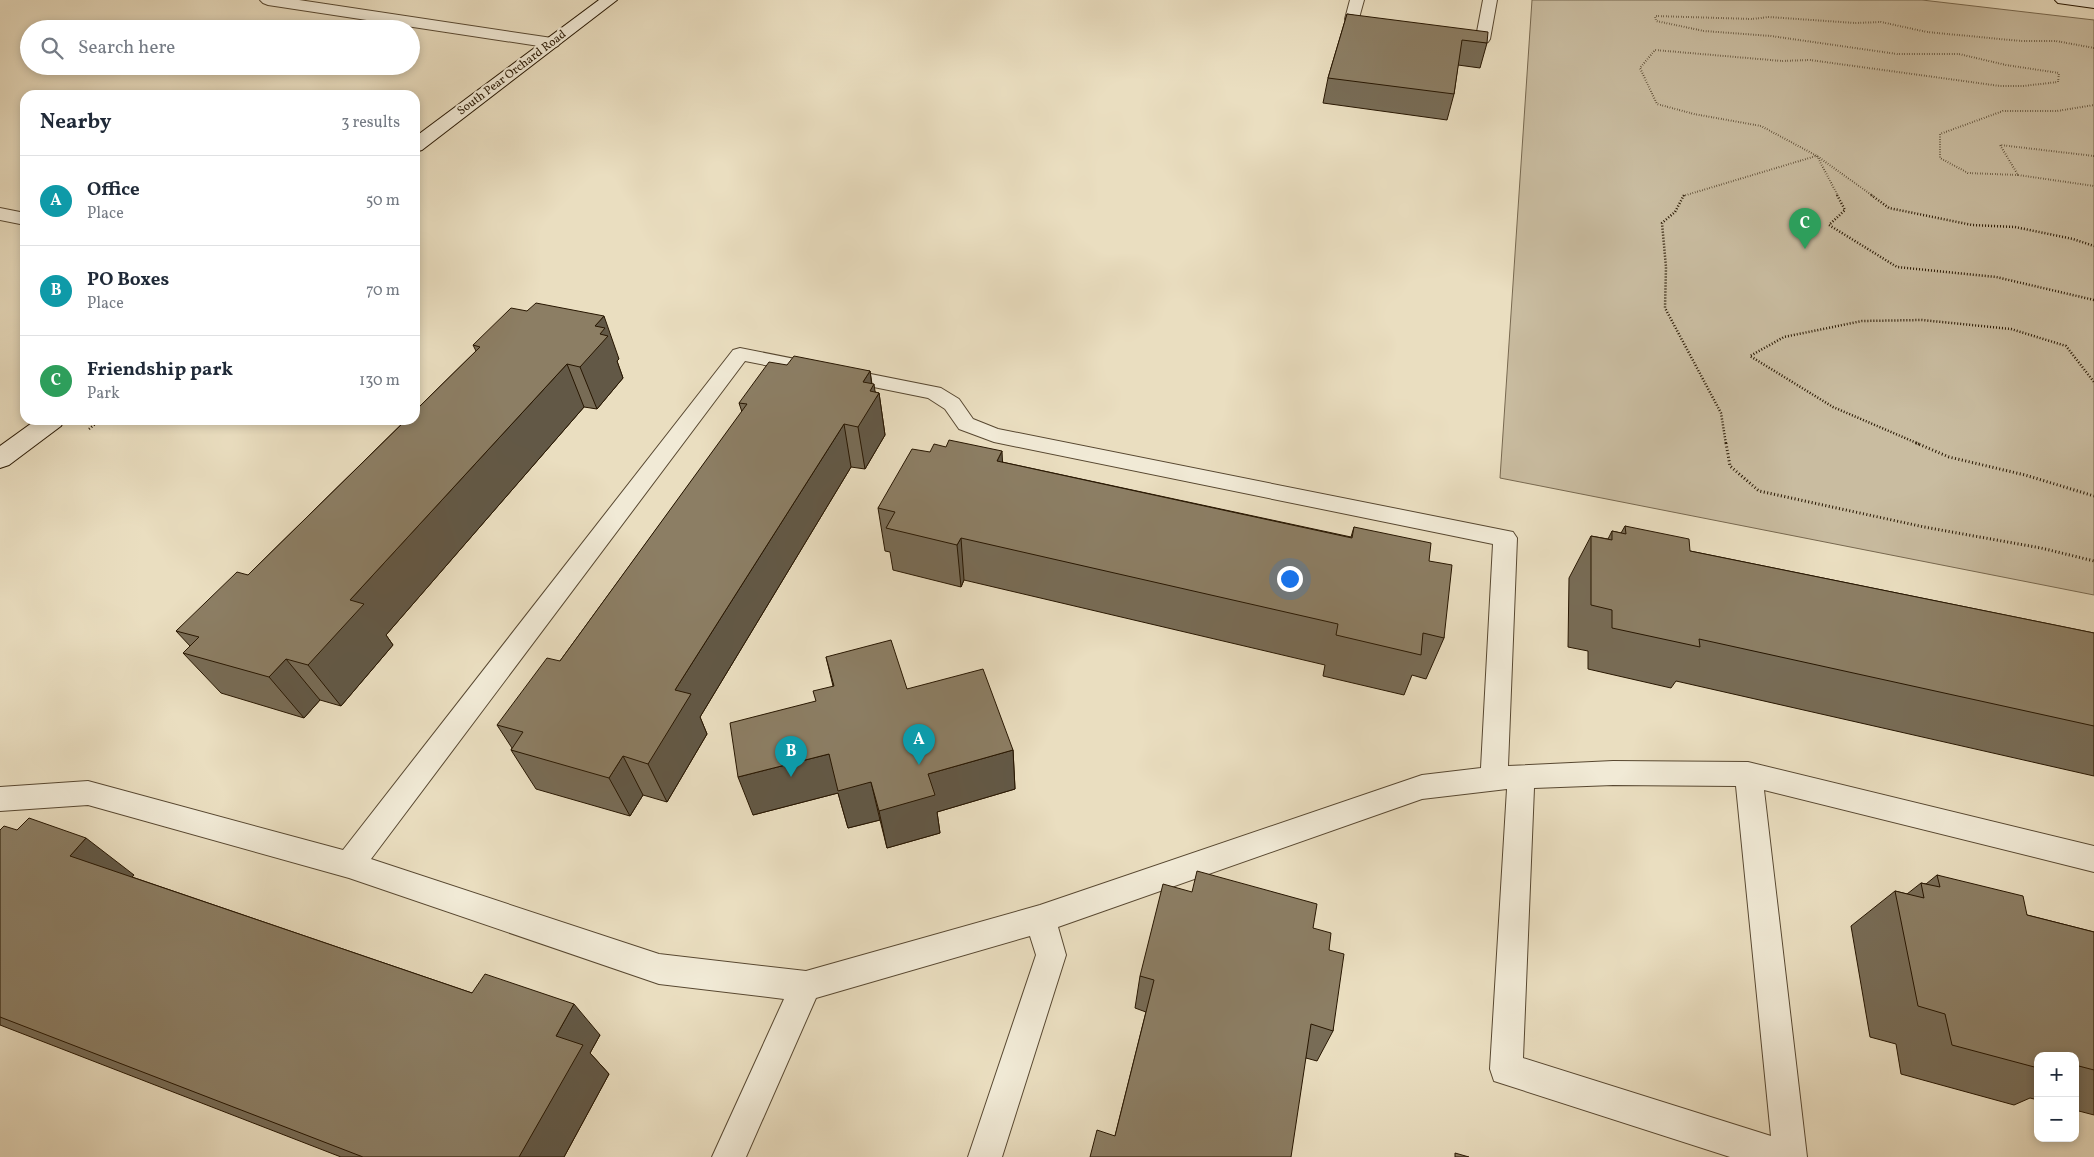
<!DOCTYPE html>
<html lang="en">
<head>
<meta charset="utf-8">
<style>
	body { margin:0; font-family:Vollkorn,serif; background:#f6f6f7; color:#1f2937 }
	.controls { position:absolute; right:15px; bottom:15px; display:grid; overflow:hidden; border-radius:10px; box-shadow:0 2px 8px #0003 }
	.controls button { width:45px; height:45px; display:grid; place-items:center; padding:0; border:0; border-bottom:1px solid #e0e1e3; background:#fff; color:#1f2937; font:25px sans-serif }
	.you { position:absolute; left:1289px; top:578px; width:18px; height:18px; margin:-12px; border:4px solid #fff; border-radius:50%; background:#1a73e8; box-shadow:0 0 0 8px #1a73e833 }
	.badge { display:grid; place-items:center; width:32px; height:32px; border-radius:50%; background:#1a73e8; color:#fff; font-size:16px; font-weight:700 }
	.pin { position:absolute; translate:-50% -41px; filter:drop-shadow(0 1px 2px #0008) }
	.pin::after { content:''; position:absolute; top:26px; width:18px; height:15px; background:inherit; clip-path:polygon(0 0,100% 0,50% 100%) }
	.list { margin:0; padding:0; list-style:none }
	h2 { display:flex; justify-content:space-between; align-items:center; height:65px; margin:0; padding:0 20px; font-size:21px }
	h2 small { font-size:16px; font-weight:400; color:#747a83 }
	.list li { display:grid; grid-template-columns:32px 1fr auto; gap:15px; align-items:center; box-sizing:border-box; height:90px; padding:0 20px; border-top:1px solid #e0e1e3 }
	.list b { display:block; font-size:19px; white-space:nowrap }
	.list p { margin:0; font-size:16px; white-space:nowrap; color:#747a83 }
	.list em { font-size:16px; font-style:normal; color:#747a83 }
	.icon { flex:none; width:28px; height:28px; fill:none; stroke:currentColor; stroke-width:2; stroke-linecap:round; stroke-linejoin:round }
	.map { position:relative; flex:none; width:2094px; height:1157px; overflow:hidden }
	.search { position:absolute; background:#fff; box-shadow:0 2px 8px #0003; left:20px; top:20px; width:400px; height:55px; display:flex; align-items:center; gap:12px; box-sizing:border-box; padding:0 18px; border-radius:28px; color:#747a83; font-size:19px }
	.panel { position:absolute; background:#fff; box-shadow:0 2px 8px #0003; left:20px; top:90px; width:400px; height:335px; border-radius:15px }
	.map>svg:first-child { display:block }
</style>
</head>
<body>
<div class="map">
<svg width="2094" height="1157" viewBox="0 0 2094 1157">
	<rect width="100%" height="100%" fill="#eadec0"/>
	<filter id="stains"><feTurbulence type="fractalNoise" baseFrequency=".004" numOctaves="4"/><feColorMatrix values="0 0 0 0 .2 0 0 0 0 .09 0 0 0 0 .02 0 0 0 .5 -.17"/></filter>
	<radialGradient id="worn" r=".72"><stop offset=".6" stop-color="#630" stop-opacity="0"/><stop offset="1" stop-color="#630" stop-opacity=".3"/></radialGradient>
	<path fill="#c9bca0" stroke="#786950" d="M1532,0H1922L2094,20V595L1500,478Z"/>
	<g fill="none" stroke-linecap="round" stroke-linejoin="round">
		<defs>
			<g id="lane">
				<path d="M1350,0H1364L1359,18L1371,32L1378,33L1380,36L1378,39C1363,43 1356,32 1347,22L1345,19Z"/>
				<path d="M1483,0H1497L1490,39L1488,42L1460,50L1455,49L1453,46L1455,43L1476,37Z"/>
				<path d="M740,348L941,388L959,399L973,419L998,429L1513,532L1517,538L1508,766L1613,761L1748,762L2094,846V872L1764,790L1807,1157H1730L1494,1081L1490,1069L1507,789L1422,799L1058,927L1066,955L1002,1157H968L1036,955L1030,936L816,998L746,1157H712L784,999L659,984L349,878L88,805L0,811V787L88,781L343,850L733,350ZM745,361L928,398L945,409L959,429L994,442L1493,544L1481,768L1422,775L1040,905L806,971L659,954L371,859ZM1613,785L1736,786L1771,1136L1523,1058L1534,788Z"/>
			</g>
			<g id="street">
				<path d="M260,0H299L552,38L558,40L560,43L558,46L552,48L268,5L263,3Z"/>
				<path d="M0,208L25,213V225L0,220Z"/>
			</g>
			<g id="secondary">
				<path d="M599,0H617L422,150L415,152V137Z"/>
				<path d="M2055,0H2094V8L2058,3Z"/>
				<path d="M36,420H64L61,426L9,465L0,468V446Z"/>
			</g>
		</defs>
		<use href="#lane" stroke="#584831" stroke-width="2"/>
		<use href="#street" stroke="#584831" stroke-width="2"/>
		<use href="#secondary" stroke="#271601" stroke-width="2"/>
		<g stroke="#271601" stroke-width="2" stroke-dasharray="0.5 2" stroke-linecap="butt">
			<path d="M1817,156L1838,196"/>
			<path d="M2094,156L2000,145L2018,175L2094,186"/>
			<path d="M2018,175L1968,173L1940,158V134L2003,111H2057L2094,105"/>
			<path d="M1683,196L1816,156"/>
			<path d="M1873,196L1817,156L1761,126L1694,114L1657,104L1640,68L1655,50L1782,61L1810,60L2000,86H2023L2058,82L2059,73L2006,65L1959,54H1897L1771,36L1704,31L1656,21L1655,16L1752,19L1769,17L1855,23L1881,22L1927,32L2021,41H2056L2094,48"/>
		</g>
		<g stroke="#271601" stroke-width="2.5" stroke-dasharray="1 2" stroke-linecap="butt">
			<path d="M1684,195L1675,212L1662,223L1666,267L1665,308L1721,413L1726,444"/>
			<path d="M1837,195L1845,210L1829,225L1897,267L1996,277L2094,300"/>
			<path d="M1871,195L1889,208L1972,225L2015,227L2073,239L2094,246"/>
			<path d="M89,429L100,420"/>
			<path d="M1919,444L1833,407L1750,356L1784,337L1862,321L1922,320L2011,329L2066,346L2094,382"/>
		</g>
		<g stroke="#271601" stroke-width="3" stroke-dasharray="1 2.5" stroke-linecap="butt">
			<path d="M1726,443L1730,466L1759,491L1924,527L2041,548L2094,561"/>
			<path d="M1916,443L1949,457L2025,475L2094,496"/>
		</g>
		<use href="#lane" fill="#f1ead6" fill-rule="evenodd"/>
		<use href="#street" fill="#f1ead6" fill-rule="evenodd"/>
		<use href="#secondary" fill="#f1ead6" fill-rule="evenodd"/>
	</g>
	<g fill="#786c56" stroke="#271601">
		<path d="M1347,14L1487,43L1480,68L1458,65L1454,94L1447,120L1323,103L1328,78Z"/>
		<path d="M473,345L619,359L617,361L623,378L597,409L584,407L386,635L393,645L341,706L320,700L304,718L221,693L183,653L190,646L176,631L248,575L476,351Z"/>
		<path d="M787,365L870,371L872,384L875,392L879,393L885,435L865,469L851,467L700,717L707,734L667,802L643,795L630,816L536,789L511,750L512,748L497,725L560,661L742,412L739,403Z"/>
		<path d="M930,452L1002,462L1351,537L1354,527L1429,561L1444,638L1426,679L1412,675L1404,695L1323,676L1325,665L964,580L961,587L893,570L890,552L885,551L878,508Z"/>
		<path d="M1625,526L1690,551L2094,633V776L1676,681L1671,688L1588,669V651L1568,647L1569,578L1591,536L1608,539L1612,531L1621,533Z"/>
		<path d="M826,657L907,689L1013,750L1015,789L937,812L940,833L887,848L880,820L848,828L838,793L753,815L816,701L833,686Z"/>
		<path d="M0,830L134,875L132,877L472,993L600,1035L590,1053L609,1074L564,1157H341L0,1025Z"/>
		<path d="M1937,875L2027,915L2094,932V1115L2075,1110V1056H2038V1100L2030,1098L2014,1105L1901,1074L1896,1044L1870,1037L1851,926L1895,891L1907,894L1921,883L1926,884Z"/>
		<path d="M1313,928L1329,950L1333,1031L1317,1061L1306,1058L1115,1136L1146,1012L1135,1008L1140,976Z"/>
	</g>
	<g fill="#625846" stroke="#271601">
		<path d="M604,316L619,359L617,361L623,378L597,409L580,367L595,326Z"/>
		<path d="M567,364L584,407L386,635L393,645L341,706L308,665L350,600Z"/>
		<path d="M870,371L872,387L874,384L876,398L879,393L885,435L865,469L858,427L863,382Z"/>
		<path d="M844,424L851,467L700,717L707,734L667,802L648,764L675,690Z"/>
		<path d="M1002,451L1004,494L997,461Z"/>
		<path d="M961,538L964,580L961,587L957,545Z"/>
		<path d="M286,659L320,700L304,718L269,677Z"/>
		<path d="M1013,750L1015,789L937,812L940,833L887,848L879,811L928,774Z"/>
		<path d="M829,754L871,782L880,820L848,828L838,793L753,815L738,777Z"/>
		<path d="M623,756L643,795L630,816L609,778Z"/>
		<path d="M86,838L134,875L119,892L70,856Z"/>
		<path d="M574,1004L600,1035L590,1053L609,1074L564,1157H519L556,1036Z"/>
	</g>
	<g fill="#8c7e64" stroke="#271601">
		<path d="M1347,14L1488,32L1487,43L1462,40L1454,94L1328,78Z"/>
		<path d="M536,303L604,316L595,326L605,328L600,334L608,336L580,367L567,364L350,600L364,604L308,665L286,659L269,677L183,653L199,637L176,631L237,572L248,575L406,420H415V411L480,347L473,345L511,308L527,311Z"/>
		<path d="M794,356L870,371L863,382L874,384L870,391L879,393L858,427L844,424L675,690L691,694L648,764L623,756L609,778L511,750L523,732L497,725L547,658L560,661L747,404L739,403L769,362L787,365Z"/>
		<path d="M949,440L1002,451L997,461L1352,538L1354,527L1431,543L1429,561L1452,565L1444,638L1423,633L1421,655L1336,635L1338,624L961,538L957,545L886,528L895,512L878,508L912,449L930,452L934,444L946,447Z"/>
		<path d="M1625,526L1689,539L1690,551L2094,633V726L1699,639L1700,647L1612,628V610L1591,605V536L1612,540V531L1626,534Z"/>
		<path d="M891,640L907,689L983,669L1013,750L928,774L935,795L879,811L871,782L838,791L829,754L738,777L730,723L816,701L813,691L834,686L826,657Z"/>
		<path d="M29,818L86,838L70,856L472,993L485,974L574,1004L556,1036L583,1045L519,1157H363L0,1017V830L4,826L17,830Z"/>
		<path d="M1197,871L1317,904L1313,928L1331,933L1329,950L1344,954L1333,1031L1311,1024L1291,1157H1090L1097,1130L1115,1136L1154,980L1140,976L1163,884L1192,892Z"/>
		<path d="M1937,875L2023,896L2027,915L2094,932V1070L2075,1065V1056H2038V1068L1952,1045L1945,1014L1918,1006L1895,891L1924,898L1921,883L1940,887Z"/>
		<path d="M1455,1153L1469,1157H1455Z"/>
	</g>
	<g text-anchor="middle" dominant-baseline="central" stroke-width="4.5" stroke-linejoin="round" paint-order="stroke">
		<g font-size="12" fill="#271601" stroke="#f1ead6">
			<text transform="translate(512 73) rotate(-37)">South Pear Orchard Road</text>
		</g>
	</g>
	<rect width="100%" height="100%" filter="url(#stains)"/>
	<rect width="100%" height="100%" fill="url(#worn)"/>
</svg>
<div class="controls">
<button>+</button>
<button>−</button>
</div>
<div class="you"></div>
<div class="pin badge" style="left:919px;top:765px;background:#0f9aa8">A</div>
<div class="pin badge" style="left:791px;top:777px;background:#0f9aa8">B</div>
<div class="pin badge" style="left:1805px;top:249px;background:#2e9e5b">C</div>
<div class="search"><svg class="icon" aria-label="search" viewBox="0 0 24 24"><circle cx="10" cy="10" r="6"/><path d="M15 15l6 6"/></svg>Search here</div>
<section class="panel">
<h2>Nearby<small>3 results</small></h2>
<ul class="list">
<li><span class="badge" style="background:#0f9aa8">A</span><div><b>Office</b><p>Place</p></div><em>50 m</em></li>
<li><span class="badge" style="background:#0f9aa8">B</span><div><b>PO Boxes</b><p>Place</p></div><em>70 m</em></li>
<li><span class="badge" style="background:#2e9e5b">C</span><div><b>Friendship park</b><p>Park</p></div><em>130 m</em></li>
</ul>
</section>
</div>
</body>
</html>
